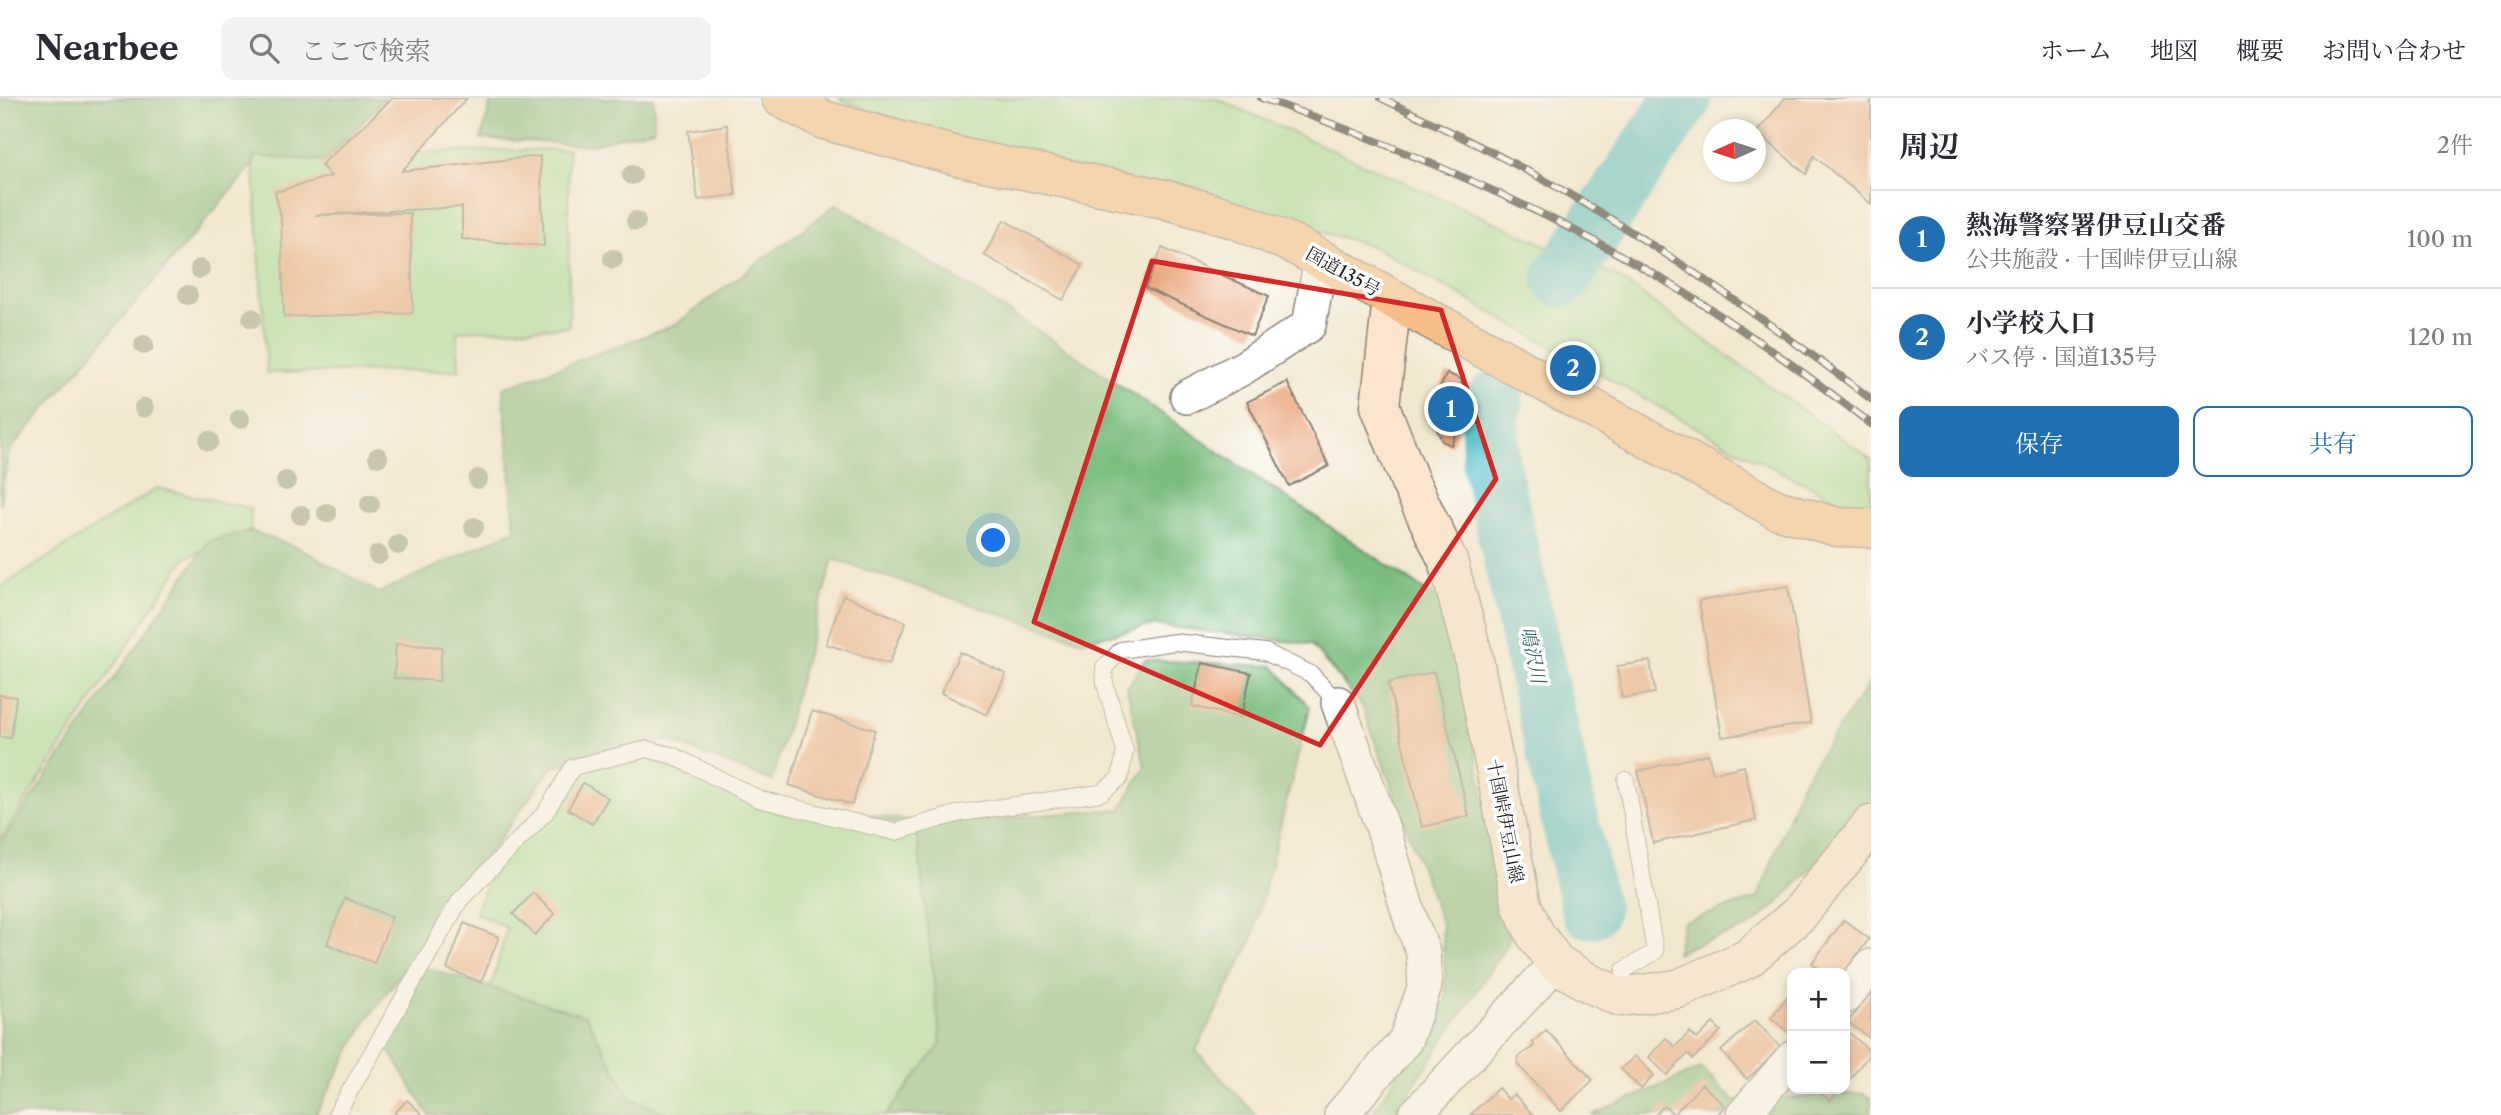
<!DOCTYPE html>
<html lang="ja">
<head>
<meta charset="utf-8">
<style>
	body { margin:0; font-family:"Libre Caslon Text","Noto Serif JP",serif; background:#f2f2f3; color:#2b2b33 }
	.controls { position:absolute; right:21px; bottom:21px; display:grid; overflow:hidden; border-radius:14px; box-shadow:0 4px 10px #0003 }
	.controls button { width:63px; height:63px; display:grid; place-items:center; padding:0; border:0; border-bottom:2px solid #e1e1e2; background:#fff; color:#2b2b33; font:35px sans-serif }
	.compass { position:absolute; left:1703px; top:21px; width:63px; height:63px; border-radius:50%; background:#fff; box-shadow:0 4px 10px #0003; rotate:267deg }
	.you { position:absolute; left:994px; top:443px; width:24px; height:24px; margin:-18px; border:5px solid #fff; border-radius:50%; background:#1a73e8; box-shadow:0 0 0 10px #1a73e833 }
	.badge { display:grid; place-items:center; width:46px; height:46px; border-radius:50%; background:#1f6fb2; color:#fff; font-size:23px; font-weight:700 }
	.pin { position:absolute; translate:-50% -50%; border:4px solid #fff; box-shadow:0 2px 7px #0006 }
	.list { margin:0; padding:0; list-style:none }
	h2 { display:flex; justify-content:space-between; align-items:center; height:91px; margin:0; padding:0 28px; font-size:30px }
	h2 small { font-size:23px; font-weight:400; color:#7c7c81 }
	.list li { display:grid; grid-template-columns:46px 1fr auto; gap:21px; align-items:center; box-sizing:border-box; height:98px; padding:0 28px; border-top:2px solid #e1e1e2 }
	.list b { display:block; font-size:26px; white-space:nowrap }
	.list p { margin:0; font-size:23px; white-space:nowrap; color:#7c7c81 }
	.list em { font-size:23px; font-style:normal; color:#7c7c81 }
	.actions { display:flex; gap:14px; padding:21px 28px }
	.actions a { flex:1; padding:16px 0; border:2px solid #1f6fb2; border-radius:14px; text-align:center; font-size:24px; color:#1f6fb2 }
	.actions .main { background:#1f6fb2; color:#fff }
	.icon { flex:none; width:38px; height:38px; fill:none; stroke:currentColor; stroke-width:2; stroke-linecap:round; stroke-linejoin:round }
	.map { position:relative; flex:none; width:1871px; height:1017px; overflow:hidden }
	header { display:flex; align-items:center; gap:42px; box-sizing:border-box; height:98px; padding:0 35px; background:#fff; border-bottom:2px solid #e1e1e2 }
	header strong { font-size:33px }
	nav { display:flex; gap:38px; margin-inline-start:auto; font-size:24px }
	.search { width:490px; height:63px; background:#f2f2f3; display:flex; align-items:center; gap:18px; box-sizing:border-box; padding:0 24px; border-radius:14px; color:#7c7c81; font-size:26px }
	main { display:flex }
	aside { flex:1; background:#fff }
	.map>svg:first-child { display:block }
</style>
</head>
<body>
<header>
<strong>Nearbee</strong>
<div class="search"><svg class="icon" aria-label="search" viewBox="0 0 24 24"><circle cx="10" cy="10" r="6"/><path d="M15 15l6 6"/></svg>ここで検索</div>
<nav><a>ホーム</a><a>地図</a><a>概要</a><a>お問い合わせ</a></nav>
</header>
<main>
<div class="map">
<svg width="1871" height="1017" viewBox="0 0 1871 1017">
	<rect width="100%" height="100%" fill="#fff"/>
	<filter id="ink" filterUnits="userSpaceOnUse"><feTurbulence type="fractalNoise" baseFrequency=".0143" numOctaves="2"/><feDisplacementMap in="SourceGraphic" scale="14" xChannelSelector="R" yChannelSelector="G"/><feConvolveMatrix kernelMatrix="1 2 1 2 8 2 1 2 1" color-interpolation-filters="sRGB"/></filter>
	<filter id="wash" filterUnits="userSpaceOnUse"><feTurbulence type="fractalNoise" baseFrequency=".00686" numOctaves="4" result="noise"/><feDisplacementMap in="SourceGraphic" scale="28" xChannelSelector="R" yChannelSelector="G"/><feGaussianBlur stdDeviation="1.57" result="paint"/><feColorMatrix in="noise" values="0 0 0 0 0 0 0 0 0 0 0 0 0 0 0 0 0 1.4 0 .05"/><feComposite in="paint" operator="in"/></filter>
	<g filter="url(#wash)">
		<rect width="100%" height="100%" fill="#f2e8d0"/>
		<g fill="#9bde96" stroke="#5c7d59" stroke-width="2">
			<path d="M838,0H1215L1616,178L1871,361V404L1865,415L1733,350L1372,148L1153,87L1010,55L860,10Z"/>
			<path d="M568,51L569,229L457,233L459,272L267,275L253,58Z"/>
			<path d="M157,390L250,410L251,433L185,460L0,742V490Z"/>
			<path d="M651,662L761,710L916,728L941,946L886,1017H673L631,1001L577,915L491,890L507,830L474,814L498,764L573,669Z"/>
		</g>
		<g fill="#7cbd7f" stroke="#4c6c4e" stroke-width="2">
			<path d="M0,0H385L326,63L253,58V67L9,353L0,406Z"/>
			<path d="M492,0H654V31L588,47L481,41Z"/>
			<path d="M837,106L1051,241L1451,510L1509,844L1394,1017H1371L1446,901L1442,827L1362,608L1311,546L1154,527L1082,543L833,461L772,683L667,642L552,669L409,865L586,918L631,1001L673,1017H429L381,939L406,868L367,922L315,1017H0V746L209,443L251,433L301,451L379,495L515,432L503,290L675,227Z"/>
			<path d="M1145,562L1273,568L1310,609L1252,842L1196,953L1256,1017H886L941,946L916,728L759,701L927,725L1121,711L1145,669L1127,590Z"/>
			<path d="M1871,582V709L1777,806L1749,829L1689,849L1676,856L1683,824L1758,800L1801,686Z"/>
			<path d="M1702,970L1734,1003L1864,995L1871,1000V1017H1592Z"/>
		</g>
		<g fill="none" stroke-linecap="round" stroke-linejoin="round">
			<g stroke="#50bec8" stroke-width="58">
				<path d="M1561,181L1683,0"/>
				<path d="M1495,302L1490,316L1491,367L1590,812"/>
			</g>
		</g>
		<g id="blocks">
			<g fill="#e9a174">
				<path d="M393,0H467L402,73L540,58L544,148L462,141V109L315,117L410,115L413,215L284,219L281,119L275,94L331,78L321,67Z"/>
				<path d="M1785,0H1871V106L1814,58L1806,76L1757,34Z"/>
				<path d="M727,27L736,97L698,102L688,33Z"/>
				<path d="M1004,122L1083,167L1063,202L984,157Z"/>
				<path d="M1162,150L1269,198L1252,238L1145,190Z"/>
				<path d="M1447,275L1462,282L1461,285L1469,288L1464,300L1471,303L1451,347L1442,343L1429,313Z"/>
				<path d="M1287,284L1329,368L1289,388L1247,304Z"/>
				<path d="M1788,488L1811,625L1722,639L1699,503Z"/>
				<path d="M843,497L906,524L889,566L826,546Z"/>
				<path d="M396,546L442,549L439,583L394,580Z"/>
				<path d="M960,554L1006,576L987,617L941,595Z"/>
				<path d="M1650,563L1655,595L1622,600L1617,568Z"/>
				<path d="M1202,565L1251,575L1241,620L1192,608Z"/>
				<path d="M1434,574L1469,718L1422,729L1388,585Z"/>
				<path d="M0,597L16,599L11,640L0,639Z"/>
				<path d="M812,613L875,632L852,707L789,687Z"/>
				<path d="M1708,656L1713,675L1744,668L1756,722L1653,745L1638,673Z"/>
				<path d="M583,685L608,700L592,726L568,711Z"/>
				<path d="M533,795L555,816L535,837L513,816Z"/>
				<path d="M345,800L392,819L374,865L327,846Z"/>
				<path d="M1844,822L1869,841L1843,875H1825L1812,865Z"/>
				<path d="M464,825L499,839L481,884L447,871Z"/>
				<path d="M1792,893V937L1771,920Z"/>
				<path d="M1871,894V941L1848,924Z"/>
				<path d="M1755,922L1781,950L1747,981L1721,953Z"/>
				<path d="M1713,925L1721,933L1693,961L1688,956L1667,977L1649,959L1666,940L1675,949L1690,934L1697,941Z"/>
				<path d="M1845,931L1871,954L1845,987Z"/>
				<path d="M1546,932L1593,982L1561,1013L1518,967V959L1534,948L1533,944Z"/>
				<path d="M1635,958L1654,977L1641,991L1621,971Z"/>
				<path d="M1702,986L1725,1008L1717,1017H1655L1664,1008L1674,1016Z"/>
				<path d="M1498,990L1508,1001L1514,996L1533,1017H1470Z"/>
				<path d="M1816,991H1841L1830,1003Z"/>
				<path d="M407,1002L423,1017H393Z"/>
			</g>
		</g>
	</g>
	<g filter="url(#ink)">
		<use href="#blocks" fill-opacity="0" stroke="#878276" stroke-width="2"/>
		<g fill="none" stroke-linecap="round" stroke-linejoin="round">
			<defs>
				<g id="lane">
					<path d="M1621,899L1624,872L1655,854L1626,682"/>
					<path d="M336,1017L460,802L545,715L573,669L647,651L674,658L759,701L895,734L960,715L1101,695L1120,680L1125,653L1105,586L1104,570L1121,552L1175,544L1265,554L1311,576L1338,605"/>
				</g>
				<g id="street">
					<path d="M1187,299L1243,270L1309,227L1321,161"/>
					<path d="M1338,605L1384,734L1412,826L1423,854L1425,888L1405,943L1341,1017"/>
					<path d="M1845,899L1871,868"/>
					<path d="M1415,1017L1556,865"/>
					<path d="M1743,1017L1792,960"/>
				</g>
				<path id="secondary" d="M1392,201L1380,308L1410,384L1448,463L1473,557L1522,808L1535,836L1556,865L1589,885L1621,899L1678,891L1747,861L1799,816L1871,727"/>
				<path id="highway" d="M781,0L824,22L960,59L1164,101L1237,122L1293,146L1776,411L1837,429L1871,430"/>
			</defs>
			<use href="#lane" stroke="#878276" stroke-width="18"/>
			<use href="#street" stroke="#878276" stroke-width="36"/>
			<use href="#secondary" stroke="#878276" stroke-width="41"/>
			<use href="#highway" stroke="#878276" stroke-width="41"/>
			<use href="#lane" stroke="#fff" stroke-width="16"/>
			<use href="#street" stroke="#fff" stroke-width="33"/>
			<use href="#secondary" stroke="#fbe5cf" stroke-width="38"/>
			<use href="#highway" stroke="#f6be86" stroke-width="38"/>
			<defs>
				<g id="rail">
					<path d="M1261,0C1398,48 1532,104 1657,178C1731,222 1803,273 1871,326"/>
					<path d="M1381,0C1451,34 1522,67 1589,108C1687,167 1780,232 1871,301"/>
				</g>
			</defs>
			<use href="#rail" stroke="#1c1c1c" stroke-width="8"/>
			<use href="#rail" stroke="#fff" stroke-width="5" stroke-dasharray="16" stroke-linecap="butt"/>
		</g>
		<g fill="#949d85">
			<circle cx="632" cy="77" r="10"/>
			<circle cx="636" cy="123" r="10"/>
			<circle cx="613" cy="161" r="10"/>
			<circle cx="200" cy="171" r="10"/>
			<circle cx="188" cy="197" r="10"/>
			<circle cx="252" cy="220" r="10"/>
			<circle cx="144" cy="247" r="10"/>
			<circle cx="144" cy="310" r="10"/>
			<circle cx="240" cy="321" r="10"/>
			<circle cx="209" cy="343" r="10"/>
			<circle cx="378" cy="359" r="10"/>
			<circle cx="478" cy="381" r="10"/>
			<circle cx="286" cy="383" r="10"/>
			<circle cx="370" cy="406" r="10"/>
			<circle cx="327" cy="415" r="10"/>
			<circle cx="301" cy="417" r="10"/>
			<circle cx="474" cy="429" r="10"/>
			<circle cx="398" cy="447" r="10"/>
			<circle cx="378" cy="457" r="10"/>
		</g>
	</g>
	<path d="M0 0H1871V1017H0ZM1152,163L1441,212L1496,381L1320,647L1034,524Z" fill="#f2e8d0" fill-opacity=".55" fill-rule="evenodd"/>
	<path fill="none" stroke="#d62828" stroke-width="5" stroke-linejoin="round" d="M1152,163L1441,212L1496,381L1320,647L1034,524Z"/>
	<g text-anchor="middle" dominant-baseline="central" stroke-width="7" stroke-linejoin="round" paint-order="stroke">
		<g font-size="18" fill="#1c1c1c" stroke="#fff">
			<text transform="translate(1343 174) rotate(29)">国道135号</text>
			<text transform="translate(1505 723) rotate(79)">十国峠伊豆山線</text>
		</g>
		<g font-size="19" font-style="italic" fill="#336569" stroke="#fff">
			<text transform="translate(1533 557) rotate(78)">鳴沢川</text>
		</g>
	</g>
</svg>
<div class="controls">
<button>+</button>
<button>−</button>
</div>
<svg class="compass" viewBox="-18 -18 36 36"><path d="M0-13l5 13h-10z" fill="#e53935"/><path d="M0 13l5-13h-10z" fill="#7c7c81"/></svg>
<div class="you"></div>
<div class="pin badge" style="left:1451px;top:311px">1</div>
<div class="pin badge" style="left:1573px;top:270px">2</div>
</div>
<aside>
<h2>周辺<small>2件</small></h2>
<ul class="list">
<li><span class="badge">1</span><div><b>熱海警察署伊豆山交番</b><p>公共施設 · 十国峠伊豆山線</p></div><em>100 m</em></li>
<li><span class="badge">2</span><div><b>小学校入口</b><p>バス停 · 国道135号</p></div><em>120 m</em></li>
</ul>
<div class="actions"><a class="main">保存</a><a>共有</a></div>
</aside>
</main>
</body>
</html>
